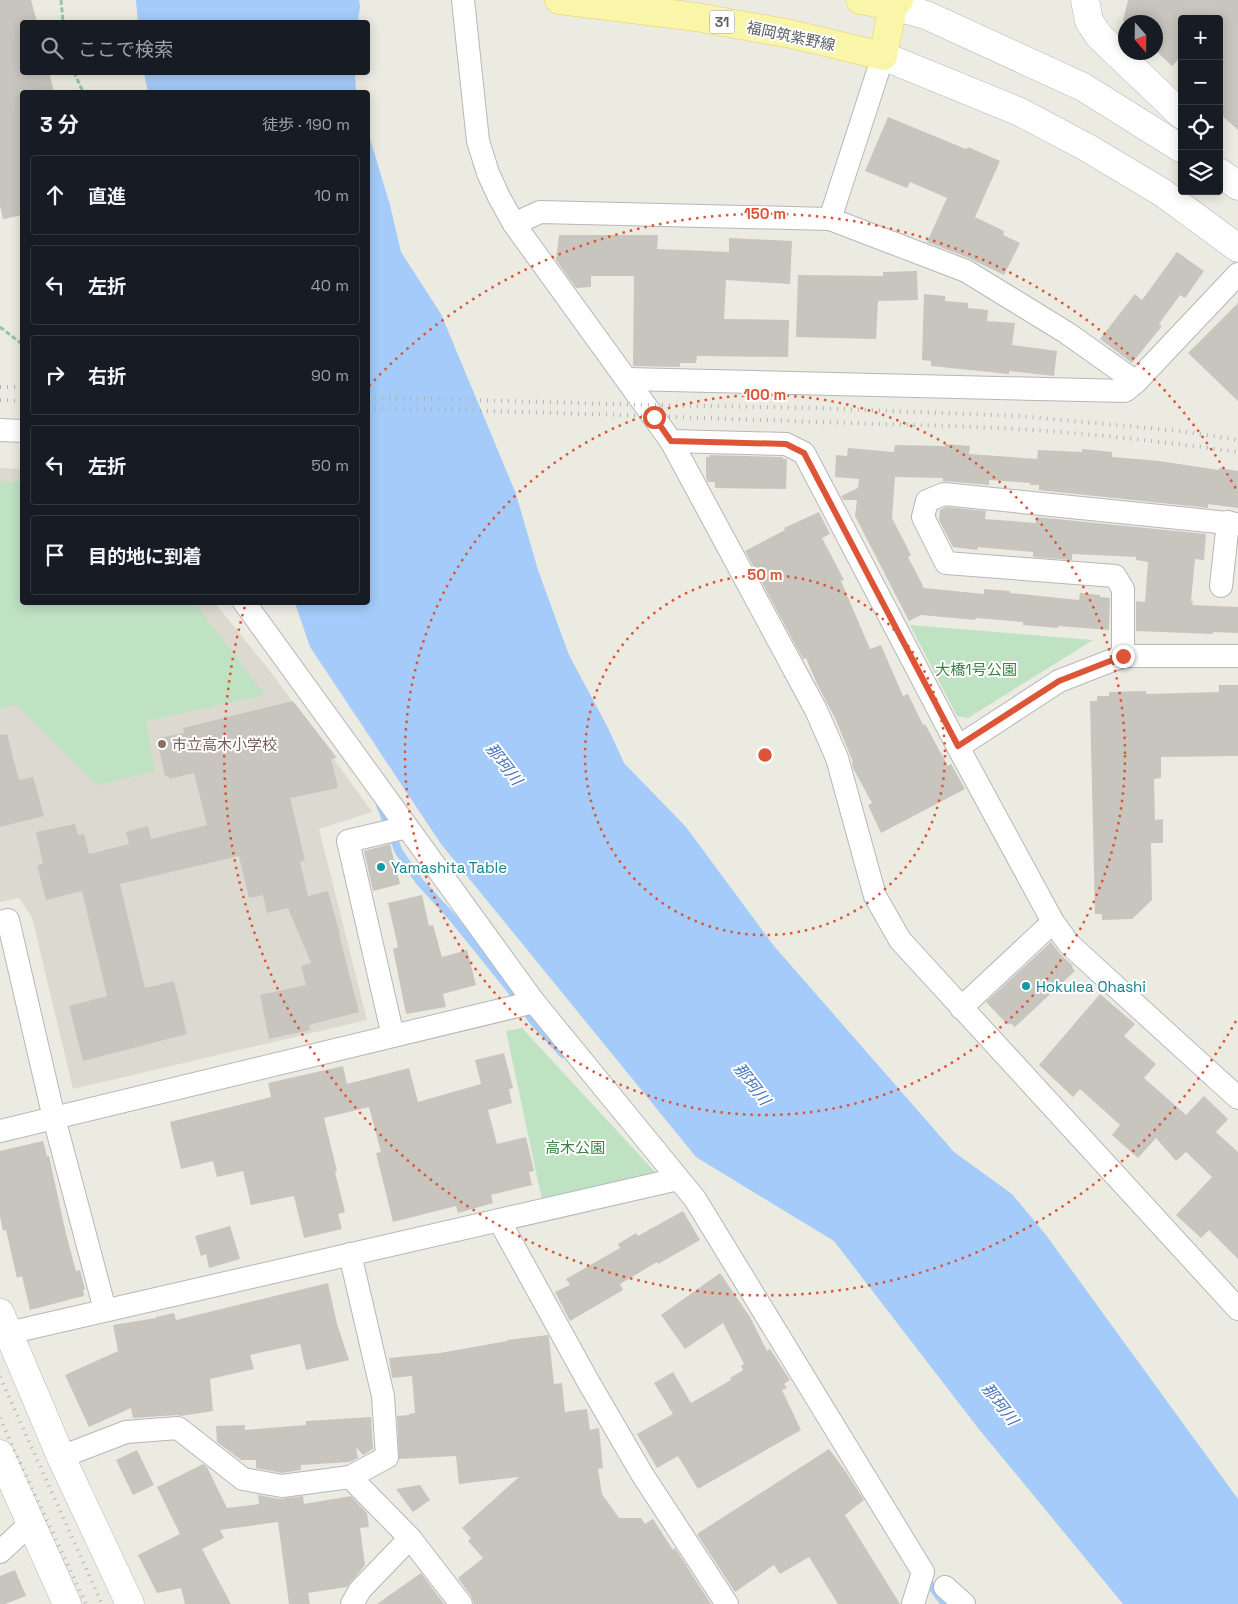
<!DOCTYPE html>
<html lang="ja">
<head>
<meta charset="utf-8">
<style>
	body { margin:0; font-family:"Space Grotesk","Noto Sans JP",sans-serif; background:#242831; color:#f1f3f6 }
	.controls { position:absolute; right:15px; top:15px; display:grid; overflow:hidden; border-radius:5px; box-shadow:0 2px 12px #0003 }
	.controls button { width:45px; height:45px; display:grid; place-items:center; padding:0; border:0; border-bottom:1px solid #363941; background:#171b24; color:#f1f3f6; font:25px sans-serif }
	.compass { position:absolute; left:1118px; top:15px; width:45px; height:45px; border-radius:50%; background:#171b24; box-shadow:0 2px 12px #0003; rotate:160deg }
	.stop { position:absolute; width:15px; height:15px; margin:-11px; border:4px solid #dd5536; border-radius:50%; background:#fff }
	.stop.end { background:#dd5536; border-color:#fff; box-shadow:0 1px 5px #0008 }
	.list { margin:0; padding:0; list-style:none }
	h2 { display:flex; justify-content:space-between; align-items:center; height:65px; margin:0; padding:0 20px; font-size:21px }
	h2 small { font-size:16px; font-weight:400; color:#9ea1a6 }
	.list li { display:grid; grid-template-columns:32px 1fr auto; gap:15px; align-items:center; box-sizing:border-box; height:80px; margin:0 10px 10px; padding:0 10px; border:1px solid #363941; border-radius:5px }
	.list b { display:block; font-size:19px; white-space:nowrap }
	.list em { font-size:16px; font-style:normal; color:#9ea1a6 }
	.icon { flex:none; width:28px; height:28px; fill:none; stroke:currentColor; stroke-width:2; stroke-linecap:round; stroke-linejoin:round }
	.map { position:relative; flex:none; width:1238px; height:1604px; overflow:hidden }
	.search { position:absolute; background:#171b24; box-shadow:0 2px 12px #0003; left:20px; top:20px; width:350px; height:55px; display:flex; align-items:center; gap:12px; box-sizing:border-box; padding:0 18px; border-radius:5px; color:#9ea1a6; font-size:19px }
	.panel { position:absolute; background:#171b24; box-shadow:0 2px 12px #0003; left:20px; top:90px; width:350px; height:515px; border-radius:5px }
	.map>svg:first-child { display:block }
</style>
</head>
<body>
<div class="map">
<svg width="1238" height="1604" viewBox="0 0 1238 1604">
	<rect width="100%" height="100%" fill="#ecebe2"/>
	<path fill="#dcdad0" d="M0,468L22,469V602L215,603L274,676L372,812L319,829L367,1020L73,1089L32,917L19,898L0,902Z"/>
	<g fill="#bfe2c3">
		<path d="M0,481L22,482V602L195,603L265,695L146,721L155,771L97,785L16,705L0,708Z"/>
		<path d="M910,625L1093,640L968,718L957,716Z"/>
		<path d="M522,1028L655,1172L542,1200L506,1031Z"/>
	</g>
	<g fill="#a4cbf9">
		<path d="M136,0H359L360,6L358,22H138Z"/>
		<path d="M144,73H355L356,92H148Z"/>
		<path d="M368,132L390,205L401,252L441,314L516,494L538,570L569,655L608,728L624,763L686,827L774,946L954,1152L1012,1194L1046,1235L1238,1499V1604H1123L978,1428L834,1241L696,1157L441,844L310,647L295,603L368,602Z"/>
	</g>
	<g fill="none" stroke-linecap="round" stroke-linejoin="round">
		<g stroke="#a4cbf9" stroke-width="8">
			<path d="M380,805L399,852L419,881L452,917L510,989L533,1021L563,1054"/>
			<path d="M925,1578L945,1604"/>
		</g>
	</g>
	<g fill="#c7c5be">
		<path d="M0,0H31L37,22H22V72H49L54,92H22V215L3,219L0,206Z"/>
		<path d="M1128,0H1238V130L1219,113V19H1182V56L1172,66L1156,51V22L1126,23L1123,21Z"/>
		<path d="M888,117L966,149L968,147L1000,161L975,217L1004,231L1003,235L1020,243L1004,275L971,259L927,242L947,198L910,182L907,188L865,171Z"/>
		<path d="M559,235H658L657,249L729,252V238L792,241L790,284L726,280L724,319L789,320L788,357L697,356L696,363H680V367L633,366L634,276H591V287L576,288L556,260Z"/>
		<path d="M1177,252L1204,271L1185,298L1180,295L1159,324L1162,326L1132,363L1100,339L1135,294L1142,300Z"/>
		<path d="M917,271L918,300L878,301L876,339L796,337L798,275L883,276V272Z"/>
		<path d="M924,294L945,296V301L968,303V308L988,310L987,321L1015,323L1012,345L1057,351L1054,376L1009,371V374L931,366V361L922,360Z"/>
		<path d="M1238,303V401L1188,353Z"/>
		<path d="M945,444L970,446L969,454L1037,459L1038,450L1082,452V449L1112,452V457L1159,461L1219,470V468L1238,471V508L1208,504V508L1039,490V485H1030V483L989,480V485L943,481V478L895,477L892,518L911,555L908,557L924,588L984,594V589L1010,591V593L1079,600L1080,593L1100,595V597L1110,598L1109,630L1058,626V628L1023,625V622L976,618L975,620L921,615L909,621L855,516L857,500H844L841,496L858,488L859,479L835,477L836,455L847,456L848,448L894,452L895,445L945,446Z"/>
		<path d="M709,455L783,457V459H787L786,489L715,488V482H708L706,478V457H709Z"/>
		<path d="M946,507L986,511L985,519L1036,523V517L1206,534L1204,560L1195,559L1191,601H1193L1192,605L1238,607V633L1213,632V634L1136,631V601L1145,602L1148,562L1136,560V557L1072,554V560L1033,557V552L978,547L977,550L953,547L939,520L940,510Z"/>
		<path d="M819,512L830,534L822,538L844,580L841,581L870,649L881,645L903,696L908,694L923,725L925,724L948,766L951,764L965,789L881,833L868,805L872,803L853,768L852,762H853L835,718L818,686L806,658L803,659L745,551L785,530L784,528Z"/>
		<path d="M1219,685H1238V756L1161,757V778L1154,779L1155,820L1163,819V843H1151L1152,900L1132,919L1102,920V914H1095L1090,701H1097V696H1109V692L1146,691V694L1219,692Z"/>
		<path d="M293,701L337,758L331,759L338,788L290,798L305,860L300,862L308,896L328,891L340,934H339L359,1012L309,1025L310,1030L269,1039L260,995L306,985L301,966L311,963L288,908L267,913L263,895L249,898L239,856L120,884L145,988L174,981L187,1034L83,1061L69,1006L107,996L82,891L46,900L37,865L43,864L36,832L75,824L78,835L84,834L89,854L129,844L126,832L148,826L151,839L207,825L194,773L169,779L168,776H165L159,749L161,748L159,738L184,733L183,728Z"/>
		<path d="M7,734L19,780L33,777L44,816L0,827V735Z"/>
		<path d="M390,844L400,884L373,891L364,851Z"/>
		<path d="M422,895L429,926L433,925L442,957L467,950L476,985L443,994L446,1007L406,1014L393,949L398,947L388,903Z"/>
		<path d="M1051,942L1060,954L1073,966L1072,967L1075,971L1015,1027L1010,1023L1008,1025L986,1002Z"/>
		<path d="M1100,994L1135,1024L1124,1036L1156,1064L1144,1078L1186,1115L1204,1096L1228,1119L1216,1132L1238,1152V1259L1209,1230L1201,1238L1176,1215L1212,1177L1186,1152L1176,1161L1156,1138L1138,1158L1112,1135L1120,1125L1080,1089L1073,1097L1039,1065Z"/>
		<path d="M504,1053L513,1088L509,1089L512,1103L488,1110L497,1144L526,1137L534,1171L529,1172L532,1185L491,1195L493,1203L458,1213L456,1206L393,1222L376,1153L381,1152L369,1107L324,1118L337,1171L335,1172L345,1212L338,1214L342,1229L304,1238L294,1196L251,1205L243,1171L217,1177L213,1161L181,1169L170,1122L271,1097L268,1083L343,1066L347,1084L409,1068L418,1102L481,1084L475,1060Z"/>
		<path d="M43,1141L47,1156H49L66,1234L76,1271L80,1270L85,1289L83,1290L84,1296L30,1310L22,1276L17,1278L6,1230L3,1231L0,1216V1151Z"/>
		<path d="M683,1211L700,1240L658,1264L657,1262L620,1284L623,1290L570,1321L555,1292L570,1285L566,1279L620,1248L618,1244L636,1233L638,1236Z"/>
		<path d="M230,1226L240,1259L209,1268L206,1254L201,1256L195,1236Z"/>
		<path d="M720,1273L750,1317L767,1351L770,1349L790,1380L784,1384L787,1388L782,1390L801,1430L698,1489L678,1456L657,1468L637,1434L673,1414L654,1383L673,1372L691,1403L731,1380L730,1378L743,1370L741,1366L744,1364L723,1323L685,1349L661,1315Z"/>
		<path d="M328,1283L337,1324L349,1360L306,1370L300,1344L250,1355L254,1369L210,1379L213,1411L181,1416L177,1415L133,1418L131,1408L89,1427L65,1375L118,1351L113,1325L156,1318V1317L174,1313L176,1320Z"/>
		<path d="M548,1335L549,1338L554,1384L562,1383L565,1412L587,1409L590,1430L599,1428L603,1468L598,1469L602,1494L619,1518H641L645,1524L653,1519L673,1550L675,1548L711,1604H474L471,1596L458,1578L483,1558L468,1541L471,1538L462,1528L519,1477L459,1484L456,1456L399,1459L397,1416L409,1415V1414L415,1413L412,1376L392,1378L389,1358L440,1353L507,1341V1340Z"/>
		<path d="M371,1417L373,1449L363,1455L356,1447L358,1458L350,1462L301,1465V1470L282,1473L256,1468V1460H241L217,1442L216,1426L245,1425V1430L306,1425V1421Z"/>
		<path d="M829,1449L846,1472L864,1500L845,1515L900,1604H838L809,1557L780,1574L774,1565L735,1592L697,1534Z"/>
		<path d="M137,1450L154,1485L133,1495L116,1460Z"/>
		<path d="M203,1464L207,1467L227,1508L259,1504L258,1495L280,1499L303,1496L304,1504L351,1496L367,1513L369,1527L360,1528L365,1565L347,1587L308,1593L310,1604H289L278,1522L220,1530L224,1538L202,1549L231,1604H185L181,1588L157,1593L138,1555L180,1534L157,1487Z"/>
		<path d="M420,1485L430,1500L413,1512L396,1489Z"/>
		<path d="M15,1570L26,1596L5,1604H0V1576Z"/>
		<path d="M421,1573L444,1604H377Z"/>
	</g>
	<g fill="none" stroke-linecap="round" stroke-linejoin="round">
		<defs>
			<g id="minor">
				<path d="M463,0L478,141L488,173L499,197L514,224L671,441L786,444L804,453L958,747L1053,922L1069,944L1238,1098"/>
				<path d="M830,219L966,271L1067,333L1136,382L1238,274"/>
				<path d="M514,224L540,212L830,219L883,56"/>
				<path d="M627,379L1125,391L1136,382"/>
				<path d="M0,430L22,431"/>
				<path d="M671,441L816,710L837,758L875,896L900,940L1238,1309"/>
				<path d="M1221,586L1228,522"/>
				<path d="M244,602L534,1002L695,1199L923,1572L913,1604"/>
				<path d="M1123,656V589L1115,576L946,563L923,517L927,501L944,494L1238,524"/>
				<path d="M958,747L1059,681L1123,656H1238"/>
				<path d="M0,922L8,920L54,1118L105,1310"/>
				<path d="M961,1008L1053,922"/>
				<path d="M393,1036L348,841L407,827"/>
				<path d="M0,1131L534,1002"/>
				<path d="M499,1220L589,1383L642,1474L727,1604"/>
				<path d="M350,1254L383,1396L387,1457L350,1477"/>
				<path d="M8,1333L678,1179"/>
				<path d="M61,1457L126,1432L178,1428L243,1479L282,1486L350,1477L410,1538L461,1604"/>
				<path d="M0,1552L31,1523"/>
				<path d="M945,1587L964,1604"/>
				<path d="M352,1604L360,1590L410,1538"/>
			</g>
			<g id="tertiary">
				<path d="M1085,0L1089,21L1099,36L1182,115"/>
				<path d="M893,6L926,15L1083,87L1182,149"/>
				<path d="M883,56L1020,112L1086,147L1163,193L1238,248"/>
				<path d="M1219,172L1238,186"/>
				<path d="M0,1313L61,1457L130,1604"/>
				<path d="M0,1454L67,1604"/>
			</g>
			<g id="primary">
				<path d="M559,0L696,17L791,34L883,56L893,6L899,0"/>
				<path d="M860,0L893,6"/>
			</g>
		</defs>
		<use href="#minor" stroke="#b4b7bb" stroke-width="24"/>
		<use href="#tertiary" stroke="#b4b7bb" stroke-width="29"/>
		<use href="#primary" stroke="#e8d05f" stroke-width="29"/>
		<g stroke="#99c2a9" stroke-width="3" stroke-dasharray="5 2.5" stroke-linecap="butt">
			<path d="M61,0L63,22"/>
			<path d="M74,72L83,92"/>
			<path d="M0,327L22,344"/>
		</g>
		<use href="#minor" stroke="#fff" stroke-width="22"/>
		<use href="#tertiary" stroke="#fff" stroke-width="28"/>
		<use href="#primary" stroke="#f9f5a9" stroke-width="28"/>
		<g stroke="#b2b3b3" stroke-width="4" stroke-dasharray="1 6" stroke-linecap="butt">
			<path d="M0,387H22"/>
			<path d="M368,397L646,405L814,408L1019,416L1180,431L1238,440"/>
			<path d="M0,400L22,401"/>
			<path d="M368,408C509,411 651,416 792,421C867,424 941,425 1016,429C1090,433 1164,442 1238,452"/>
			<path d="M0,1377L102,1604"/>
			<path d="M0,1418L10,1441L86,1604"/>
		</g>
	</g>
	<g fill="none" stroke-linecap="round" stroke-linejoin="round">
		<path stroke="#dd5536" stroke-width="6" d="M654,417L671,441L786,444L804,453L958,746L1059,681L1123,656"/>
	</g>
	<g fill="none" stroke="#dd5536" stroke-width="2.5" stroke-dasharray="2.5 5">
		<circle cx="765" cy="755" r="180"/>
		<circle cx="765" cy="755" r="360"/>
		<path d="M1236 1021A541 541 0 0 1 245 606M369 386A541 541 0 0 1 1236 489"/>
	</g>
	<circle fill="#8d6e63" stroke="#fff" stroke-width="2" cx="162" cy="744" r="5"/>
	<g fill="#0f9aa8" stroke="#fff" stroke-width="2">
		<circle cx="381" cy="867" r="5"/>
		<circle cx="1026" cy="986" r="5"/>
	</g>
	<g text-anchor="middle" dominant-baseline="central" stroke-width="4" stroke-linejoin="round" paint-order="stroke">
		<rect fill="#fff" stroke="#8c8e90" stroke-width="1" x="709.5" y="10.5" width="25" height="23" rx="4"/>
		<g font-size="14" font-weight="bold" fill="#5a5d61">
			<text x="722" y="22">31</text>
		</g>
		<g font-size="15" fill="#5a5d61" stroke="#fff">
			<text transform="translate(791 36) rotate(12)">福岡筑紫野線</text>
		</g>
		<g font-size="15" fill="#3a8145" stroke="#fff">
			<text x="976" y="669">大橋1号公園</text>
			<text x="575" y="1147">高木公園</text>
		</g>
		<g font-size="15" fill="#785e54" stroke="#fff" text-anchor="start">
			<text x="172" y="744">市立高木小学校</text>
		</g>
		<g font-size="15" fill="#0d838f" stroke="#fff" text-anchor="start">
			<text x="391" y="867">Yamashita Table</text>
			<text x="1036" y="986">Hokulea Ohashi</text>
		</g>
		<g font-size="16" font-style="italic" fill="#4974ba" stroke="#fff">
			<text transform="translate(504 764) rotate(52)">那珂川</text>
			<text transform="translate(752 1084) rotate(52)">那珂川</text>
			<text transform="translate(1000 1404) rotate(52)">那珂川</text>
		</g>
	</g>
	<circle cx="765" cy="755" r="8" fill="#dd5536" stroke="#fff" stroke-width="2.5"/>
	<g font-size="15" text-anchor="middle" font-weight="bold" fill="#dd5536" stroke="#fff" stroke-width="4" stroke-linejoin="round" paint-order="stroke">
		<text x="765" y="219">150 m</text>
		<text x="765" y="400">100 m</text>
		<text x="765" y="580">50 m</text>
	</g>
</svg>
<div class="controls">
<button>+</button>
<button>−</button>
<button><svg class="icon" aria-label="locate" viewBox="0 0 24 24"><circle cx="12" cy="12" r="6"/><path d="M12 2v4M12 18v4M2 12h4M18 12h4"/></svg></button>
<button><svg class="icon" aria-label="layers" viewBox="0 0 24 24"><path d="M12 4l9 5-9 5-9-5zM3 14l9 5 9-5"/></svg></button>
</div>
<svg class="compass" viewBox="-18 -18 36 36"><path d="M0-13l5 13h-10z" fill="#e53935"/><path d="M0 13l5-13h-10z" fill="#9ea1a6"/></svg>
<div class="stop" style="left:654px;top:417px"></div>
<div class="stop end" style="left:1123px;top:656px"></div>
<div class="search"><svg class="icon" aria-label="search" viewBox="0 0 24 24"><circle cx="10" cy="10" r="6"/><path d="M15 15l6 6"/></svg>ここで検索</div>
<section class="panel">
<h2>3 分<small>徒歩 · 190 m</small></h2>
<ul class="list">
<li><svg class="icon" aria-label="ahead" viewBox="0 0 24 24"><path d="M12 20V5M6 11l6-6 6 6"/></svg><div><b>直進</b></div><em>10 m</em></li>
<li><svg class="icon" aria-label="left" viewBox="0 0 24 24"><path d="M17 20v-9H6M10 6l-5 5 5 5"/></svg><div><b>左折</b></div><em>40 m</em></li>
<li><svg class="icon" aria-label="right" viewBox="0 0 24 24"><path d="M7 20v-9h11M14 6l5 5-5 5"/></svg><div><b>右折</b></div><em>90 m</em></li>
<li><svg class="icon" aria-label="left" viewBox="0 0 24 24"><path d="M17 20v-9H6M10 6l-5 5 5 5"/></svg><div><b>左折</b></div><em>50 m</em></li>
<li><svg class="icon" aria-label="arrive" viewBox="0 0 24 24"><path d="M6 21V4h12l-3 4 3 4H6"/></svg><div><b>目的地に到着</b></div></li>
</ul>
</section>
</div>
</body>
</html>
